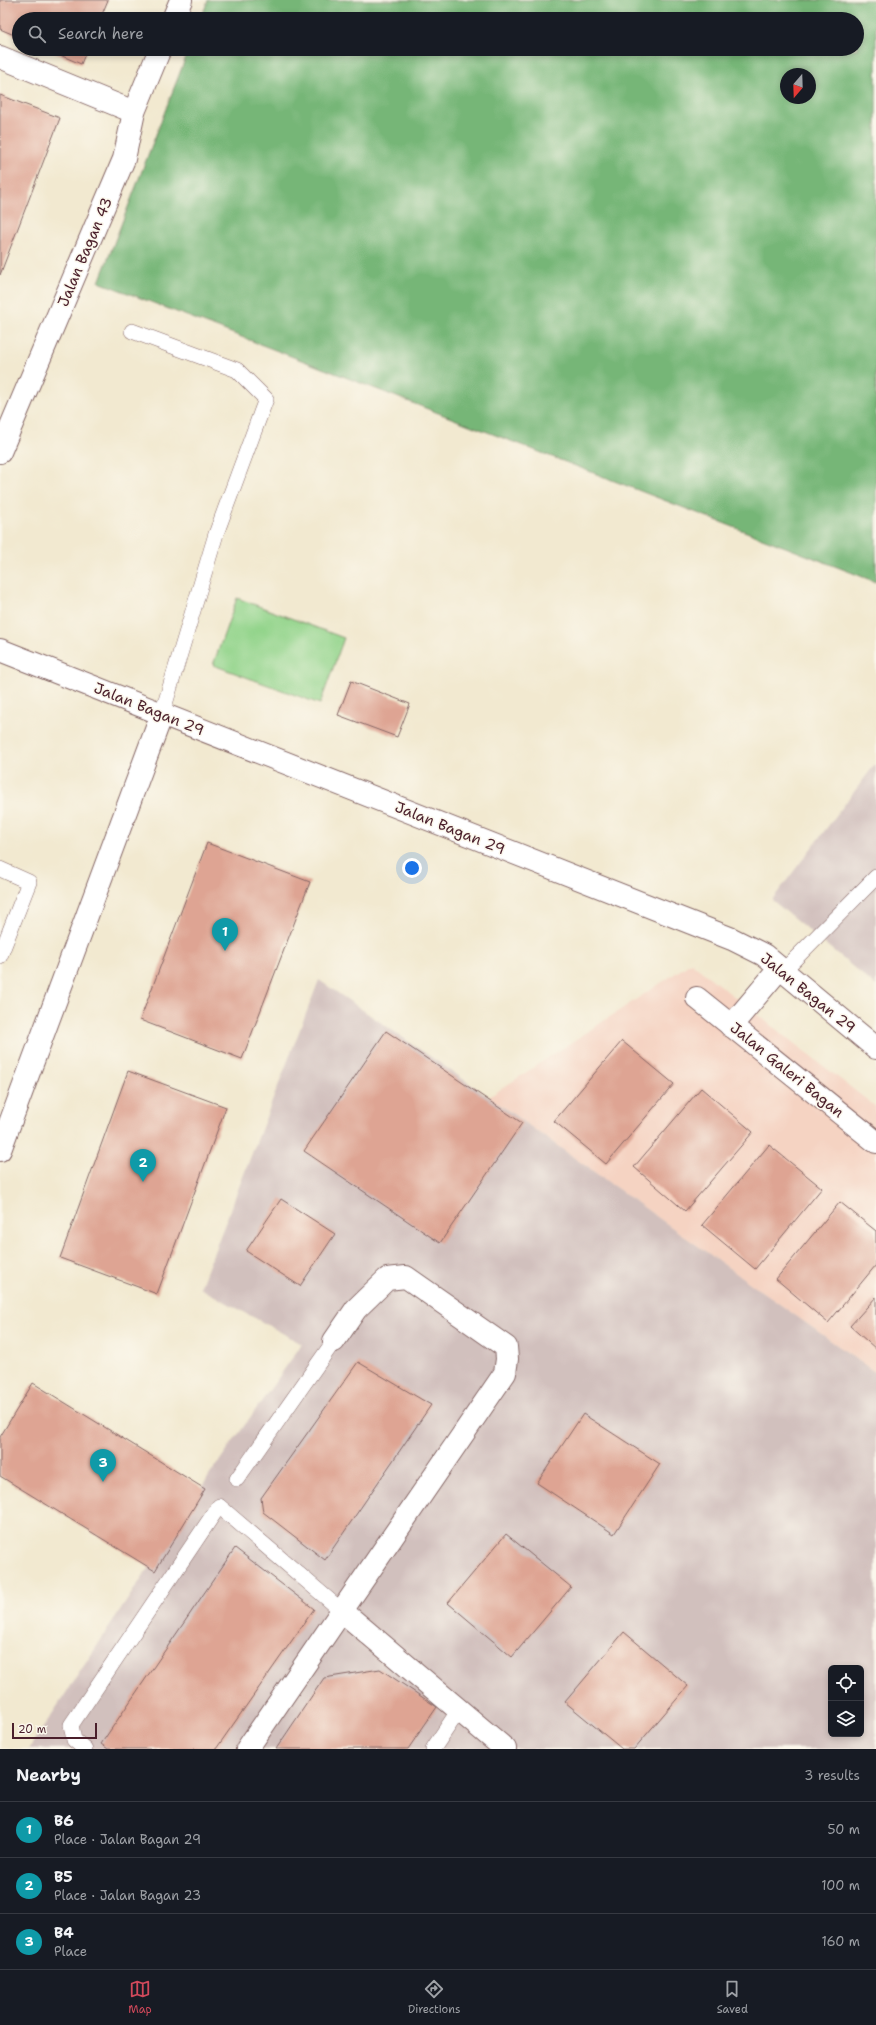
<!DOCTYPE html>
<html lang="en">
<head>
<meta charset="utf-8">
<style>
	body { margin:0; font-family:"Shantell Sans",sans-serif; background:#20242c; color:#f1f3f6 }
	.controls { position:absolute; right:12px; bottom:12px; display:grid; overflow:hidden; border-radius:6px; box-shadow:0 2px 6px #0003 }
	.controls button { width:36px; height:36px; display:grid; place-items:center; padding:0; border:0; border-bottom:1px solid #363941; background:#171b24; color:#f1f3f6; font:20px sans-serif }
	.compass { position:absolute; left:780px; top:68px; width:36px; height:36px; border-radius:50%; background:#171b24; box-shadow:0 2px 6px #0003; rotate:199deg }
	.scale { position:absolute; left:12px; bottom:10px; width:85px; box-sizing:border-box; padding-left:4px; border:2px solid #4a1f2b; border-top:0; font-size:11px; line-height:14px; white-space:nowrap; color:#4a1f2b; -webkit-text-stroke:3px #fbf7ec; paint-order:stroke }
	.you { position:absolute; left:412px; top:868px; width:14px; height:14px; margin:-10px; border:3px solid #fff; border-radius:50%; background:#1a73e8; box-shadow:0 0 0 6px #1a73e833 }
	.badge { display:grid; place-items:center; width:26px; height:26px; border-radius:50%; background:#d1495b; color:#fff; font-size:13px; font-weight:700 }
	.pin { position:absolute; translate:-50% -33px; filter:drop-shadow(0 1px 2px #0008) }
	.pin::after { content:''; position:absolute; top:21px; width:14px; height:12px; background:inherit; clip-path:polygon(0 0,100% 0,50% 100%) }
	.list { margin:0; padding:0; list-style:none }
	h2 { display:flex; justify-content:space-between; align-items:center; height:52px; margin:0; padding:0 16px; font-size:17px }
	h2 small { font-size:13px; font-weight:400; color:#9ea1a6 }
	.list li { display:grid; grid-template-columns:26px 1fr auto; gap:12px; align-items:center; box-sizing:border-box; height:56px; padding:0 16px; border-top:1px solid #363941 }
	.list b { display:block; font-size:15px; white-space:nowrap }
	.list p { margin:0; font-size:13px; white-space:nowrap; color:#9ea1a6 }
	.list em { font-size:13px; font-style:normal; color:#9ea1a6 }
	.icon { flex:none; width:22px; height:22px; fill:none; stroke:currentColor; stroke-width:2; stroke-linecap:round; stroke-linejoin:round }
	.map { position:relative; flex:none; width:876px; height:1749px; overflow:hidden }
	.search { position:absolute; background:#171b24; box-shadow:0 2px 6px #0003; left:12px; right:12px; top:12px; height:44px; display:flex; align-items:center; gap:10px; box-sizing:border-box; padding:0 14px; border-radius:22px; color:#9ea1a6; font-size:15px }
	.sheet { height:220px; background:#171b24 }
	nav { display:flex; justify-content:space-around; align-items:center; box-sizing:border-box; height:56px; border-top:1px solid #363941; background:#171b24; font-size:11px; color:#9ea1a6 }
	nav a { display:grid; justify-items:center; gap:2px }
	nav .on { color:#d1495b }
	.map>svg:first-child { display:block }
</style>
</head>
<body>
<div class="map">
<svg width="876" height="1749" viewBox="0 0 876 1749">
	<rect width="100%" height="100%" fill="#fbf7ec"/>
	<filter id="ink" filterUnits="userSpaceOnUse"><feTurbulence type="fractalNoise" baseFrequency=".025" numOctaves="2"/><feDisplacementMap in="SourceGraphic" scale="8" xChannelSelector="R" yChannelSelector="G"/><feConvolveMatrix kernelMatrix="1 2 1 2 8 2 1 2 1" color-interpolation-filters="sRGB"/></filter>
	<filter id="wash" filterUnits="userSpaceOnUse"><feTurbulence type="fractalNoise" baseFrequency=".012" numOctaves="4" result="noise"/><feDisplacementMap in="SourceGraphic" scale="16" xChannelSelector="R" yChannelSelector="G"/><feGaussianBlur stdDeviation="0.9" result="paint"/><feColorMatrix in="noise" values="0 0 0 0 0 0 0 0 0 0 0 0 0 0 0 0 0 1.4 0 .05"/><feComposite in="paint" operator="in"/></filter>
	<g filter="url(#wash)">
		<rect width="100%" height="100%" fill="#f2e9d0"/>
		<path fill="#f5d3c2" d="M691,963L876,1107V1373L489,1097Z"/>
		<g fill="#d1c0bd" fill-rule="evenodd">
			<path d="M876,763V986L772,900Z"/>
			<path d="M319,980L489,1097L876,1373V1749H29L211,1473L302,1344L200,1288ZM831,1668H861V1734H831Z"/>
		</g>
		<path fill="#93d48b" stroke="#6e7a5b" d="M237,598L344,638L320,704L213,665Z"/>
		<path fill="#76b677" stroke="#606a51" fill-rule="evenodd" d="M208,0H876V582L99,282L189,49H857V19H201ZM786,74H810V98H786Z"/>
		<g id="blocks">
			<g fill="#dea493">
				<path d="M0,0H108L100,19H19V37L0,29Z"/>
				<path d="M46,49H87L81,64Z"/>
				<path d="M0,95L60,118L0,275Z"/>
				<path d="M351,681L410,704L397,737L338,715Z"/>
				<path d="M207,843L310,882L242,1059L140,1020Z"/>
				<path d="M386,1031L522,1123L440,1243L304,1151Z"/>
				<path d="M622,1041L674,1084L606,1164L554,1121Z"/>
				<path d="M128,1071L226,1107L157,1294L60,1258Z"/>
				<path d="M701,1088L753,1132L685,1211L634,1167Z"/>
				<path d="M769,1145L822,1188L755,1269L702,1225Z"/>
				<path d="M281,1199L335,1234L300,1286L246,1251Z"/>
				<path d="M840,1202L876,1231V1265L828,1323L776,1279Z"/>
				<path d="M876,1297V1349L850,1326Z"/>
				<path d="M358,1362L431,1405L325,1560L263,1512L261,1498Z"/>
				<path d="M33,1383L205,1489L155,1571L0,1476V1437Z"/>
				<path d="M583,1414L660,1464L614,1534L537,1483Z"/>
				<path d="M506,1534L571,1587L512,1657L448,1603Z"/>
				<path d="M235,1548L314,1609L216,1749H108L101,1744Z"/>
				<path d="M624,1632L688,1686L634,1749H622L565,1702Z"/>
				<path d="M380,1669L437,1707L408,1749H276L324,1678Z"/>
			</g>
		</g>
	</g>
	<g filter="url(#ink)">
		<use href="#blocks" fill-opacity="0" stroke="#856665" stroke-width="1"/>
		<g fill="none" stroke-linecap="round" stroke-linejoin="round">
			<defs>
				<g id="lane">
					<path d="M132,331L237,370L266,399L216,534L162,714"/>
					<path d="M0,869L29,882L0,956"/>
					<path d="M783,971L876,877"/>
					<path d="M237,1479L334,1341"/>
					<path d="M85,1749L74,1740L71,1725L219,1506L342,1611"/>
					<path d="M433,1749L459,1710"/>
				</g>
				<g id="street">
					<path d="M173,19L181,0"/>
					<path d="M0,57L134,112"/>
					<path d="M0,452L124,159L134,112L160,49"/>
					<path d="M0,650L732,939L764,955L876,1048"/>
					<path d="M697,998L876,1142"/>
					<path d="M731,1026L780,968"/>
					<path d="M0,1150L162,714"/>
					<path d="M342,1611L505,1749"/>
					<path d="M247,1749L505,1373L507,1359L506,1347L406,1277L387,1279L356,1309L334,1341"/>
				</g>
			</defs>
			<use href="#lane" stroke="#856665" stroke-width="16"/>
			<use href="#street" stroke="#856665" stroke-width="24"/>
			<use href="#lane" stroke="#fff" stroke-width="15"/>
			<use href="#street" stroke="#fff" stroke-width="22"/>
		</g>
	</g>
	<g text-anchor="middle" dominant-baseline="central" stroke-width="3" stroke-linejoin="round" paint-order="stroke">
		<g font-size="15" fill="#4a1f2b" stroke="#fbf7ec">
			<text transform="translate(85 252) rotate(-67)">Jalan Bagan 43</text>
			<text transform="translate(149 709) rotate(22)">Jalan Bagan 29</text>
			<text transform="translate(450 828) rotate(22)">Jalan Bagan 29</text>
			<text transform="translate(808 993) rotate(39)">Jalan Bagan 29</text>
			<text transform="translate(787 1070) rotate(39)">Jalan Galeri Bagan</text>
		</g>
	</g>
</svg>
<div class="controls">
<button><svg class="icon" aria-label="locate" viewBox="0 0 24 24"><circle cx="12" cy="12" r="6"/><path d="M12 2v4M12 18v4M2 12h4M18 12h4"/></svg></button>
<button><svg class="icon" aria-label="layers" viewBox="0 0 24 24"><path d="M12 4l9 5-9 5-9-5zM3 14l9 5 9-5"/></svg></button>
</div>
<svg class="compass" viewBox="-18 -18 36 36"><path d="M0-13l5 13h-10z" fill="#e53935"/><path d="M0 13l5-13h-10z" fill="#9ea1a6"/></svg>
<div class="scale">20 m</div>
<div class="you"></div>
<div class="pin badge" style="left:225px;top:951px;background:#0f9aa8">1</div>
<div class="pin badge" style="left:143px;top:1182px;background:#0f9aa8">2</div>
<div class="pin badge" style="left:103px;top:1482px;background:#0f9aa8">3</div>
<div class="search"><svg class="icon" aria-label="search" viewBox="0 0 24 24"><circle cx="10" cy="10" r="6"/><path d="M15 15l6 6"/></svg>Search here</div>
</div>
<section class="sheet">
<h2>Nearby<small>3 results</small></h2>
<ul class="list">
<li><span class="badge" style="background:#0f9aa8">1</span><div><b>B6</b><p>Place · Jalan Bagan 29</p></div><em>50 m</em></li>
<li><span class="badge" style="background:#0f9aa8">2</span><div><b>B5</b><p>Place · Jalan Bagan 23</p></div><em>100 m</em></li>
<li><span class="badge" style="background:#0f9aa8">3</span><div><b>B4</b><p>Place</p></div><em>160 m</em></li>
</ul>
</section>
<nav>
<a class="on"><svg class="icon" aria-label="map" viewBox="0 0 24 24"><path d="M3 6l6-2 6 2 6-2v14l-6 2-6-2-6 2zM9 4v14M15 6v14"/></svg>Map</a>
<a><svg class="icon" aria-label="directions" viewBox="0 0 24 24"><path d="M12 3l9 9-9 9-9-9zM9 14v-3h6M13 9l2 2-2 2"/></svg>Directions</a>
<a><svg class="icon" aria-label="saved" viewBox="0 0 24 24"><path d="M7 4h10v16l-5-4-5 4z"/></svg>Saved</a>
</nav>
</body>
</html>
